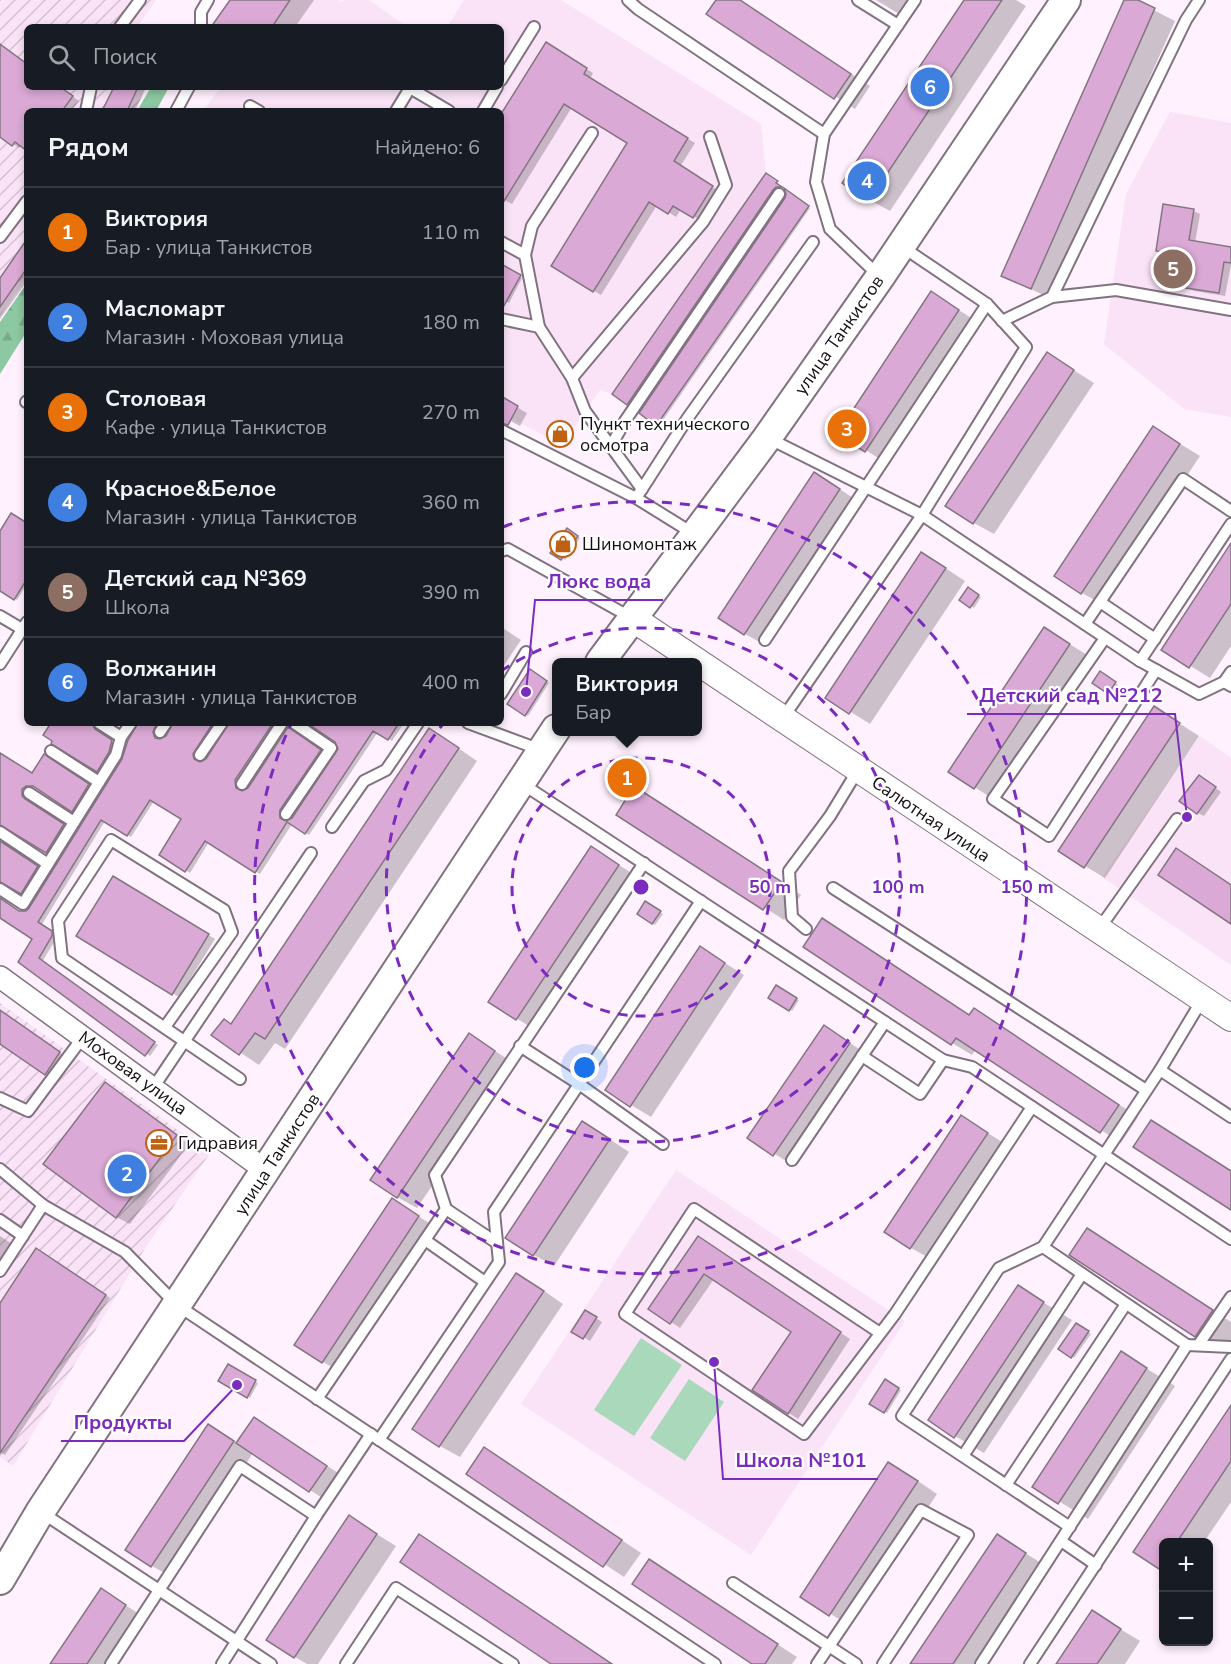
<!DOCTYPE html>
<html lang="ru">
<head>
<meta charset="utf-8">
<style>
	body { margin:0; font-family:"Nunito Sans",sans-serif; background:#242831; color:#f1f3f6 }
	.controls { position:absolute; right:18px; bottom:18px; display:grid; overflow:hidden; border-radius:9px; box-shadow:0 3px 9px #0003 }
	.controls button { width:54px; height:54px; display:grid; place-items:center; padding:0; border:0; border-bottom:2px solid #363941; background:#171b24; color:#f1f3f6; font:30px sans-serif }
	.you { position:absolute; left:585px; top:1068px; width:21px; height:21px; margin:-15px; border:4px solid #fff; border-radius:50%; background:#1a73e8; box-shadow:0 0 0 9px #1a73e833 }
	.badge { display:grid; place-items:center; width:39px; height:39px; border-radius:50%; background:#be6112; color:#fff; font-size:20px; font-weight:700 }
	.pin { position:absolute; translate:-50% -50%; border:3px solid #fff; box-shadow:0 2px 6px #0006 }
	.popup { position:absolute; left:552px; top:658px; width:150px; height:78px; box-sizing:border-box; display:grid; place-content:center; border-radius:9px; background:#171b24; filter:drop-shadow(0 2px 4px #0005); font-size:20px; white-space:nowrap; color:#9ea1a6 }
	.popup b { font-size:22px; color:#f1f3f6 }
	.popup::after { content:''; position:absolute; left:50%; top:100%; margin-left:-12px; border:12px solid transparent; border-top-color:#171b24 }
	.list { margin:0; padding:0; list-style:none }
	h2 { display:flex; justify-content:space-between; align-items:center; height:78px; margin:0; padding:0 24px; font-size:26px }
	h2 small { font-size:20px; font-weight:400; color:#9ea1a6 }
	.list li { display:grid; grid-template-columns:39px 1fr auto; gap:18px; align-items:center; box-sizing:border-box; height:90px; padding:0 24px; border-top:2px solid #363941 }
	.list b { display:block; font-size:22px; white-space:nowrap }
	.list p { margin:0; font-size:20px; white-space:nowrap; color:#9ea1a6 }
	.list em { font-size:20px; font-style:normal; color:#9ea1a6 }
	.icon { flex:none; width:33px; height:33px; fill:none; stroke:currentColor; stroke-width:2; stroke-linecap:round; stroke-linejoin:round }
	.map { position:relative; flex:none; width:1231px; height:1664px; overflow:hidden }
	.search { position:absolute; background:#171b24; box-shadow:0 3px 9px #0003; left:24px; top:24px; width:480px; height:66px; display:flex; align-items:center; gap:15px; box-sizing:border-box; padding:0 21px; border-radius:9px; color:#9ea1a6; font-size:22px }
	.panel { position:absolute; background:#171b24; box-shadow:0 3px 9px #0003; left:24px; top:108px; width:480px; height:618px; border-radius:9px }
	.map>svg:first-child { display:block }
</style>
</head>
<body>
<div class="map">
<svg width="1231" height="1664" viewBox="0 0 1231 1664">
	<defs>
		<pattern id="industrial-furrows" width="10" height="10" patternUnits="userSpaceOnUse" patternTransform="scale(1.5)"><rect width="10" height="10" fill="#fae2f7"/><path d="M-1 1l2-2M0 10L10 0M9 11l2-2" fill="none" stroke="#d5c1d3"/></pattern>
		<pattern id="forest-firs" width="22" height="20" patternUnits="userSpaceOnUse" patternTransform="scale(1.5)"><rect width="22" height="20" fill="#8cc8a1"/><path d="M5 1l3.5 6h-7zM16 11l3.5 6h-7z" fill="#78ab8a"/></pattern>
	</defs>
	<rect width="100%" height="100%" fill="#fff1fd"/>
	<g fill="#fae2f7">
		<path d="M290,0H338L341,2L345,0H369L407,27H272Z"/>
		<path d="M464,0H561L761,124L766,173L612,394L600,390L562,445L501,413V111H203L221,87H501V27H447Z"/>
		<path d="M1170,112L1231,123V417L1184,409L1104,344L1126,194Z"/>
		<path d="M1200,736L1231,758V965L1102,877Z"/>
		<path d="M676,1170L905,1321L751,1555L521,1404Z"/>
	</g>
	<g fill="url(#industrial-furrows)">
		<path d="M0,0H156L138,26L139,27H27V87H148L134,111H27V277L0,316Z"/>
		<path d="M0,1003L210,1153L144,1250L13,1466L0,1457Z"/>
	</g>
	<g fill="url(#forest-firs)">
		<path d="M151,87L168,89L156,111H137Z"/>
		<path d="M27,283V331L0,374V322Z"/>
	</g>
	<g fill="#a9d9ba">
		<path d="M641,1338L682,1365L634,1436L594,1410Z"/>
		<path d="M689,1379L724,1402L685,1461L650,1438Z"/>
	</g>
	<g fill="#0003">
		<path d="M232,0H314L295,27H213Z"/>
		<path d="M718,0H739L870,86L855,109L708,14Z"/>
		<path d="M876,0H922L909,20Z"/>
		<path d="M966,0H1016L1026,6L890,211L870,200Z"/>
		<path d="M1125,0H1134L1175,21L1051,299L1003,275Z"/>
		<path d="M0,44L27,64V87H60L79,101L71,111H27V149L21,145L19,148L0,135Z"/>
		<path d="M546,44L593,73L590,79L695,143L680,167L719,191L701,221L681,209L676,217L657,205L601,295L553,266L629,143L572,107L512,204L501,198V117Z"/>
		<path d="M116,87H146L135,111H104Z"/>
		<path d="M767,175L779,184L778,186L781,188L775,191L630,405L614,394Z"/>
		<path d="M788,193L810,208L659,426L656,425L787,199Z"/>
		<path d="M1193,211L1200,214L1195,243L1231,249V265L1225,296L1194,291L1187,287L1192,258L1164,254L1157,250Z"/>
		<path d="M27,242V281L0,319V280Z"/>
		<path d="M501,266L522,278L509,303L501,299Z"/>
		<path d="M931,293L978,322L886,463L839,433Z"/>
		<path d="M1067,366L1094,383L994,534L974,523Z"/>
		<path d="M501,398L527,413L520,426L501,416Z"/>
		<path d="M1154,428L1200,456L1102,604L1082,593Z"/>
		<path d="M835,486L859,502L765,645L745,634Z"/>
		<path d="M27,525V584L17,600L0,590V534Z"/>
		<path d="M568,530L580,538L565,560L552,552Z"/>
		<path d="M1231,546V646L1210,678L1163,649Z"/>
		<path d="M942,566L965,581L870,724L827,697Z"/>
		<path d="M968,589L981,597L974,608L961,600Z"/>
		<path d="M501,627L521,640L501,670Z"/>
		<path d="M1045,629L1089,656L995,800L950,772Z"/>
		<path d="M530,671L549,683L528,716L509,704Z"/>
		<path d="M1100,673L1118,685L1111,694L1094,682Z"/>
		<path d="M1174,720L1199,736L1105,878L1060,851Z"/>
		<path d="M53,723H96V731L116,744L113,754L101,772L53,743Z"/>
		<path d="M139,723H162L156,734L159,741L167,737L175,723H218L196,758L199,764L207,760L230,723H280L239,782L238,787L241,793L249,789L292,732L324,753L282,817L284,822L289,823L339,753L340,745L309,723H404L392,741L378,732L309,835L292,824L260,874L209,842L190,873L161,855L183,819L154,801L131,837L105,821L41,926L55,935L56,939L42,962L158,1045L150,1056L20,962L34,939L0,917V899L19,912H28L124,760Z"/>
		<path d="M448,741L477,761L285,1049L275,1043L259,1065L214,1035L232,1025Z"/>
		<path d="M0,755L33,775L45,756L91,787L75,812L36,787H29L25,791L24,799L28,803L66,827L49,854L8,826L0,825Z"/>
		<path d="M1205,780L1221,792L1204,816L1198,813Z"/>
		<path d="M655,800L801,895L784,920L618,814Z"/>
		<path d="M0,842L41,870L25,894L6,883L0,885Z"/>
		<path d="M592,848L638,877L537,1031L490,1002Z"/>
		<path d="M114,878L215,939L179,997L78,936Z"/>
		<path d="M646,903L663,914L655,925L639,914Z"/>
		<path d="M701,948L744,975L651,1117L631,1105Z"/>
		<path d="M777,987L799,1000L792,1011L770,998Z"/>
		<path d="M0,1011L69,1059L55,1079L0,1042Z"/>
		<path d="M970,1016L994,1022L1138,1117L1121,1143L976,1049L972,1055L952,1043Z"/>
		<path d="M824,1027L869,1055L794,1166L749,1138Z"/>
		<path d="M489,1047L515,1064L417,1208L397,1197Z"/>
		<path d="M105,1084L189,1144L130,1224L116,1217Z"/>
		<path d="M962,1117L1007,1145L931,1259L911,1248Z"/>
		<path d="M602,1134L629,1152L554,1266L534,1255Z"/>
		<path d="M392,1200L439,1229L343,1373L323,1362Z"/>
		<path d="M1087,1230L1231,1322V1342L1224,1352L1196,1336Z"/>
		<path d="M0,1236L17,1247L0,1272Z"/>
		<path d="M708,1244L850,1339L798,1419L789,1413L793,1331L714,1279L680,1328L671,1322Z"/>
		<path d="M42,1253L110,1298L5,1455L0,1452V1306Z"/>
		<path d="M537,1286L563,1304L460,1457L440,1446Z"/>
		<path d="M1018,1287L1072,1320L984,1453L955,1436Z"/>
		<path d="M586,1312L602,1322L590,1341L573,1331Z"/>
		<path d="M1077,1325L1091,1334L1074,1358L1060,1349Z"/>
		<path d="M1121,1353L1175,1386L1088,1519L1034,1486Z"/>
		<path d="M229,1366L258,1383L250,1398L220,1381Z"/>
		<path d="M885,1381L901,1390L887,1413L871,1404Z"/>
		<path d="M1231,1408V1502L1204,1542H1164V1570L1135,1552Z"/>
		<path d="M254,1419L346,1478L330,1503L253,1453L172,1577L152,1566L209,1426L238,1443Z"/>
		<path d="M504,1461L641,1553L624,1577L468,1474Z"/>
		<path d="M909,1475L937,1494L850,1626L802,1596Z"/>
		<path d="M349,1517L396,1546L318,1664H307L295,1657Z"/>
		<path d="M1017,1548L1046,1566L980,1664H912Z"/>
		<path d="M650,1561L797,1657L792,1664H754Z"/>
		<path d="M101,1590L146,1618L115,1664H52Z"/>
		<path d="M1092,1612L1140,1641L1125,1664H1058Z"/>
	</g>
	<g fill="#daa9d5" stroke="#847582" stroke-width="1.5">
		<path d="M230,0H290L272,27H211Z"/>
		<path d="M716,0H740L851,74L834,99L706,14Z"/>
		<path d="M964,0H1002L869,201L842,183Z"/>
		<path d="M1124,0H1138L1155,8L1031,289L1001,276Z"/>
		<path d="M546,42L587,68L584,74L688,138L674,161L713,186L693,218L673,206L668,214L649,202L593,292L551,266L627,143L564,104L501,206V114Z"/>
		<path d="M0,44L27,64V87H60L73,96L62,111H27V151L15,142L12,146L0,137Z"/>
		<path d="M114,87H138L127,111H102Z"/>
		<path d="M766,173L778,181L776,183L782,187H776L773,190L627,405L612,394Z"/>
		<path d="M784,188L809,206L656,426L639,413L785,198L786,194Z"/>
		<path d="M1163,204L1194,209L1189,240L1231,247V263L1224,262L1219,293L1186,288L1191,257L1156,251Z"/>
		<path d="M27,239V268L0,307V278Z"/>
		<path d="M501,264L521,275L501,311Z"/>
		<path d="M931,291L959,310L865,452L837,434Z"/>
		<path d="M1047,352L1074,370L973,524L945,506Z"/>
		<path d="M501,396L518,406L508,425L501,423Z"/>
		<path d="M1153,426L1180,444L1081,594L1054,576Z"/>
		<path d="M814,472L840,489L744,635L718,618Z"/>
		<path d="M11,513L27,523V579L14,600L0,591V531Z"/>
		<path d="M567,528L578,536L561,560L550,553Z"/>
		<path d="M1231,543V604L1189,668L1161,650Z"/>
		<path d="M921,552L946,568L849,714L825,698Z"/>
		<path d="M968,587L979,595L970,608L959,600Z"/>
		<path d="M1044,627L1070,644L974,789L948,772Z"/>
		<path d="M530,669L547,681L525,716L507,704Z"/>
		<path d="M1100,671L1116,682L1108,694L1092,683Z"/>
		<path d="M1154,706L1180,723L1084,868L1058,851Z"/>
		<path d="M51,723H92L95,729L112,740L109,752L97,772L51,744L52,741L43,735Z"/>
		<path d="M138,723H157L153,732L155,738L160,739L166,736L173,723H213L193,754L194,759L200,762L206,759L229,723H273L235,780L236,788L242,791L248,788L288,727L321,750L280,810V818L286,821L292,818L338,749L335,742L307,723H399L388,740L373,731L305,834L287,822L255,873L205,841L185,872L159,855L181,819L150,800L127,836L101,820L38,922L52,931V936L39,958L155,1042L145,1056L18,962L32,939L0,918V898L19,911H26L29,908L122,759L128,740Z"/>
		<path d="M429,728L459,748L265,1039L255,1033L239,1055L211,1035L224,1019L231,1024Z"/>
		<path d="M0,753L32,773L44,754L89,784L72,812L33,786H26L22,789V796L25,799L64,824L46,853L0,825Z"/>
		<path d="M1199,775L1216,787L1197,814L1179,801Z"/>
		<path d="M634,786L782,882L763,910L616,815Z"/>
		<path d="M0,841L38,866L21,894L0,882Z"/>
		<path d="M591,846L619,865L516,1020L488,1002Z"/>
		<path d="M1176,848L1231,885V924L1158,875Z"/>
		<path d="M113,876L209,934L172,995L76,936Z"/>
		<path d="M645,901L661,911L652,924L637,914Z"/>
		<path d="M822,918L969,1015L974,1008L1119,1105L1100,1133L956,1038L951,1045L803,947Z"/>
		<path d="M700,946L725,963L630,1107L605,1090Z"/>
		<path d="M776,985L797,998L789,1011L768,998Z"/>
		<path d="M0,1010L60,1052L45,1075L0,1044Z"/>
		<path d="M824,1025L850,1043L773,1156L747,1138Z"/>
		<path d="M469,1033L495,1051L397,1198L370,1180Z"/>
		<path d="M105,1082L177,1135L116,1218L43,1164Z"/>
		<path d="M961,1115L988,1133L910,1249L884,1232Z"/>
		<path d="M1151,1120L1231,1171V1210L1133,1147Z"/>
		<path d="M582,1121L610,1139L533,1256L505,1238Z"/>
		<path d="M392,1198L419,1216L322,1363L294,1345Z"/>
		<path d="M1087,1228L1213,1310L1195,1337L1069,1255Z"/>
		<path d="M698,1236L841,1332L788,1414L752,1390L791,1332L704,1274L670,1324L648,1309Z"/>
		<path d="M36,1248L106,1295L0,1453V1303Z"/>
		<path d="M516,1273L544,1291L439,1447L412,1429Z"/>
		<path d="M1018,1285L1044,1302L954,1438L928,1420Z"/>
		<path d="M585,1310L597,1317L583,1339L571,1332Z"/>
		<path d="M1076,1323L1089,1331L1071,1358L1058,1349Z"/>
		<path d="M1121,1351L1147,1368L1058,1504L1032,1487Z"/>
		<path d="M228,1364L256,1380L247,1398L218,1381Z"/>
		<path d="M885,1379L899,1388L884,1413L869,1404Z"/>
		<path d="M1231,1405V1461L1177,1542H1164V1562L1159,1569L1133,1552Z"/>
		<path d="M254,1417L327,1466L309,1492L236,1443Z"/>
		<path d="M208,1424L234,1441L151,1567L125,1550Z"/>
		<path d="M484,1447L622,1540L603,1567L466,1474Z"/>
		<path d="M888,1462L918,1481L829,1616L800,1597Z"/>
		<path d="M349,1515L377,1534L294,1658L266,1640Z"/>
		<path d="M419,1534L612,1664H551L511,1637L400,1562Z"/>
		<path d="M997,1534L1026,1553L953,1664H910Z"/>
		<path d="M649,1559L778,1644L765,1664H752L632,1584Z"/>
		<path d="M101,1588L126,1605L87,1664H50Z"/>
		<path d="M1092,1610L1121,1629L1097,1664H1056Z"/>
	</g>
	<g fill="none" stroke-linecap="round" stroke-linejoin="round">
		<defs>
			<g id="service">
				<path d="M628,0L638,9L824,134"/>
				<path d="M858,0L898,25"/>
				<path d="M120,27L140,0"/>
				<path d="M201,27V12L208,0"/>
				<path d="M501,80L534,27"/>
				<path d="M250,106L259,111"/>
				<path d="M86,111L91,87"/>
				<path d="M176,111L189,87"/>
				<path d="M396,111L410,88L449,111"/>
				<path d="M483,111L497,87"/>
				<path d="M0,237L27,201"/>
				<path d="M501,242L525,255L539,327L572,378L585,411L642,489L636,498"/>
				<path d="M525,255L532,226L592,133"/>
				<path d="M878,275L830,229L816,182L824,134L915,0"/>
				<path d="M1052,297L1116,290L1231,310"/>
				<path d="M501,319L539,327"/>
				<path d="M1002,321L1052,297L1186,20L1199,0"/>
				<path d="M572,378L703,222L726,185L710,137"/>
				<path d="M26,402L27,401"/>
				<path d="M501,430L636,498L694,534"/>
				<path d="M768,438L922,515L1140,661L1199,694L1224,682L1231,686"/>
				<path d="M611,446L625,421L779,194"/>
				<path d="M642,489L687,419L813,242"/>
				<path d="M501,551L508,549L632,618"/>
				<path d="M1100,602L1155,639"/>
				<path d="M0,616L22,629"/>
				<path d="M1085,624L1183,479L1231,511"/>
				<path d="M1105,638L993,799L1049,836L1156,670"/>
				<path d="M765,640L987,304"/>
				<path d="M1140,661L1231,524"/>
				<path d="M0,664L27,622"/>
				<path d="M1224,682L1231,672"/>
				<path d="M501,694L526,652"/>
				<path d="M783,718L922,515L1026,347L987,304L901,246"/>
				<path d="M99,723L121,737"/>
				<path d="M468,723L541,750"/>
				<path d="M160,732L166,723"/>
				<path d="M51,751L99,782"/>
				<path d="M200,755L222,723"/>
				<path d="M521,783L943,1060L972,1067L1231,1239"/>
				<path d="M242,784L282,723"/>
				<path d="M29,793L74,822"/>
				<path d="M286,814L331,748L294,723"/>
				<path d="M332,827L364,781L386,770L418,723"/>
				<path d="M0,832L48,864"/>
				<path d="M833,888L1146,1090"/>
				<path d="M0,889L23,904L116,755L121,737L131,723"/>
				<path d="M806,929L792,917L789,871L830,816L858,770"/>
				<path d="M1099,929L1177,819"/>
				<path d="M165,1027L232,932L224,910L111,840L58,921L62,958L240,1079"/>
				<path d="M520,1046L579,1084L663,1144"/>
				<path d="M862,1056L920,1094L943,1060"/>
				<path d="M1160,1070L1231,1117"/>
				<path d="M153,1088L311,853"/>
				<path d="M0,1098L28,1111L83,1037"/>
				<path d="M792,1160L885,1022"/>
				<path d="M0,1169L43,1205L125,1252L177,1305L715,1664"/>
				<path d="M446,1209L497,1243"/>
				<path d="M0,1220L23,1236"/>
				<path d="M425,1240L485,1282"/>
				<path d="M1043,1247L1187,1345L1231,1347"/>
				<path d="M0,1271L43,1205"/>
				<path d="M880,1333L694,1209L625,1314L804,1434L895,1314L1032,1107"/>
				<path d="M1199,1344L1231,1297"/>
				<path d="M317,1399L446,1209L435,1175L644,863"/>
				<path d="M379,1440L499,1262L494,1212L701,901"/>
				<path d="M963,1456L1082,1274"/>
				<path d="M1006,1485L1126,1304"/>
				<path d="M41,1512L271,1664"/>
				<path d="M1070,1527L902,1416L999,1268L1043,1247L1160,1070L1202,1000"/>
				<path d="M1061,1541L1096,1565"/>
				<path d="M733,1583L856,1664"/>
				<path d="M111,1664L240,1466L316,1516"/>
				<path d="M222,1664L316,1516L371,1434"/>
				<path d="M346,1664L396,1588L513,1664"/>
				<path d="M817,1664L921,1510L968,1535L883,1664"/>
				<path d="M981,1664L1187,1345"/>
				<path d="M1030,1664L1231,1359"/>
			</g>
			<path id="minor" d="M0,977L265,1170"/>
			<path id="tertiary" d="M632,618L1231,1018"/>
			<g id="secondary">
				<path d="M600,662L767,438L880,277L1066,0"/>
				<path d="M0,1580L40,1512L556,729"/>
			</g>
		</defs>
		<use href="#service" stroke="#817280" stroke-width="14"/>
		<use href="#minor" stroke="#817280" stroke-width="24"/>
		<use href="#tertiary" stroke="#817280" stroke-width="28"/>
		<use href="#secondary" stroke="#817280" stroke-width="32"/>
		<use href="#service" stroke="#fff" stroke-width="10"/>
		<use href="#minor" stroke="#fff" stroke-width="21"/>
		<use href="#tertiary" stroke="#fff" stroke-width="26"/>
		<use href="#secondary" stroke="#fff" stroke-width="28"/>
	</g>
	<g fill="none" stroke="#7b2cbf" stroke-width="3" stroke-dasharray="10 8">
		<circle cx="641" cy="887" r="129"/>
		<path d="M501 671A257 257 0 1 1 443 724"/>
		<path d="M503 527A386 386 0 1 1 291 724"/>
	</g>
	<defs>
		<symbol id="shop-ring" viewBox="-11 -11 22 22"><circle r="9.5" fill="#fff" stroke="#be6112" stroke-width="1.5"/><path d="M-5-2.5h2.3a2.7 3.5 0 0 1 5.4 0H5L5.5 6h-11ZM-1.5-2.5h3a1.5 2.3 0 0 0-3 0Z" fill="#be6112"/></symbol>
		<symbol id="office-ring" viewBox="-11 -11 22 22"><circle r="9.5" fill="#fff" stroke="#be6112" stroke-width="1.5"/><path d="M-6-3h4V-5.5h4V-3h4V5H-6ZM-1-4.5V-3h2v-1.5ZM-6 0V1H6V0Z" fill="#be6112"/></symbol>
	</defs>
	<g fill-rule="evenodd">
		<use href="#shop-ring" x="545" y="419" width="30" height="30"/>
		<use href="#shop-ring" x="548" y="529" width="30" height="30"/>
		<use href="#office-ring" x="144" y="1128" width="30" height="30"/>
	</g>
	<g text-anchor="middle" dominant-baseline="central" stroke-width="4.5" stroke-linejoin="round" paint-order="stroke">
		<g font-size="18" fill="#150f14" stroke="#fff">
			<text transform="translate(839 335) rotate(-55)">улица Танкистов</text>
			<text transform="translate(931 819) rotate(34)">Салютная улица</text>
			<text transform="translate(133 1073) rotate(36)">Моховая улица</text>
			<text transform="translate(277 1154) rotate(-57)">улица Танкистов</text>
		</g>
		<g font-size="18" fill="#150f14" stroke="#fff" text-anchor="start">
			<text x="580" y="424">Пункт технического<tspan x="580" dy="21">осмотра</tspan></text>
			<text x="582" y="544">Шиномонтаж</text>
			<text x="178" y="1143">Гидравия</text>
		</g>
	</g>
	<circle cx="641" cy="887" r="9" fill="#7b2cbf" stroke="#fff" stroke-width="3"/>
	<g font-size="18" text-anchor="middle" font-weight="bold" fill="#7b2cbf" stroke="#fff" stroke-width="4.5" stroke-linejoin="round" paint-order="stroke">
		<text x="770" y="893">50 m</text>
		<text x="898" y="893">100 m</text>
		<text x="1027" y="893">150 m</text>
	</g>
	<path fill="none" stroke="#7b2cbf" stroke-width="2" d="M526 692L535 600H663M1187 817L1175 714H967M237 1385L184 1441H61M714 1362L723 1479H878"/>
	<g fill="#7b2cbf" stroke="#fff" stroke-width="2">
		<circle cx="526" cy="692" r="6"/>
		<circle cx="1187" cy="817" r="6"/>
		<circle cx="237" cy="1385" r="6"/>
		<circle cx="714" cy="1362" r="6"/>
	</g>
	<g font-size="20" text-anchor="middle" font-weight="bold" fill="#7b2cbf" stroke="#fff" stroke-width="4.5" stroke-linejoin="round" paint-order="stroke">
		<text x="599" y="588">Люкс вода</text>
		<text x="1071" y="702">Детский сад №212</text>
		<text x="123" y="1429">Продукты</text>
		<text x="801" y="1467">Школа №101</text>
	</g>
</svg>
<div class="controls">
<button>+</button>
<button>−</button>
</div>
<div class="you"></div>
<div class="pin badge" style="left:627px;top:778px;background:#e8710a">1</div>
<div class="popup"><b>Виктория</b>Бар</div>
<div class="pin badge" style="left:127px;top:1174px;background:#3f7fe0">2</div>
<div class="pin badge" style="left:847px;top:429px;background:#e8710a">3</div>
<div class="pin badge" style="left:867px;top:181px;background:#3f7fe0">4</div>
<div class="pin badge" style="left:1173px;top:269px;background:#8d6e63">5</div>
<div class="pin badge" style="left:930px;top:87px;background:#3f7fe0">6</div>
<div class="search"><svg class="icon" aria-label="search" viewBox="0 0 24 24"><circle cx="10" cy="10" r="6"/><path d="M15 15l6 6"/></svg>Поиск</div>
<section class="panel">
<h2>Рядом<small>Найдено: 6</small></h2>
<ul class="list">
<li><span class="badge" style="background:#e8710a">1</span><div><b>Виктория</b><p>Бар · улица Танкистов</p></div><em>110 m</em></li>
<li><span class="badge" style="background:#3f7fe0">2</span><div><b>Масломарт</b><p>Магазин · Моховая улица</p></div><em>180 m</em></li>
<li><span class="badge" style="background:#e8710a">3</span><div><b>Столовая</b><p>Кафе · улица Танкистов</p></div><em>270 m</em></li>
<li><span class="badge" style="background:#3f7fe0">4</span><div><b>Красное&amp;Белое</b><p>Магазин · улица Танкистов</p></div><em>360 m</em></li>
<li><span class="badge" style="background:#8d6e63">5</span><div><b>Детский сад №369</b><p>Школа</p></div><em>390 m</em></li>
<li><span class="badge" style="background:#3f7fe0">6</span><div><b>Волжанин</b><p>Магазин · улица Танкистов</p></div><em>400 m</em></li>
</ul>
</section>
</div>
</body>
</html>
